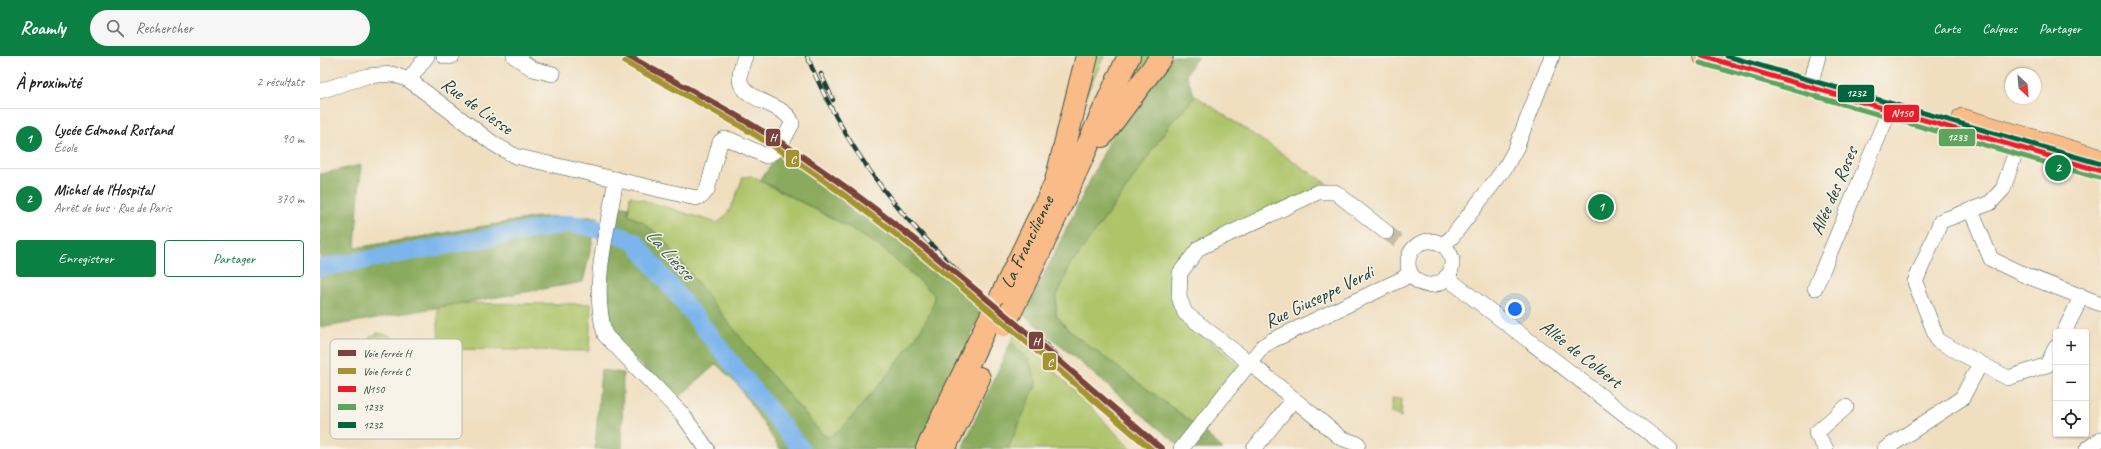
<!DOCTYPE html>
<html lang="fr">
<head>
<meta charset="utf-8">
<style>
	body { margin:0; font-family:Caveat,sans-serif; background:#f6f6f6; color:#222 }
	.controls { position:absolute; right:12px; bottom:12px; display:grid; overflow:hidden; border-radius:4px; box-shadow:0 1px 3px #0004 }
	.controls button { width:36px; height:36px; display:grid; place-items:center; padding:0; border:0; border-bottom:1px solid #e0e0e0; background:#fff; color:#222; font:20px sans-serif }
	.compass { position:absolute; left:1685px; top:12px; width:36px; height:36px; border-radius:50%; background:#fff; box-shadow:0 1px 3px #0004; rotate:154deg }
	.you { position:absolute; left:1195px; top:253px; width:14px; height:14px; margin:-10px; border:3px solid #fff; border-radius:50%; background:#1a73e8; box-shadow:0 0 0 6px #1a73e833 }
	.badge { display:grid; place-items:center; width:26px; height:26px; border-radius:50%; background:#0b8043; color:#fff; font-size:13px; font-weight:700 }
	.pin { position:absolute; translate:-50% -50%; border:2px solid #fff; box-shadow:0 1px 4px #0006 }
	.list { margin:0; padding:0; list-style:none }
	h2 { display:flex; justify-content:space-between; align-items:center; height:52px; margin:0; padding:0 16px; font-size:17px }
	h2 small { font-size:13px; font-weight:400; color:#767676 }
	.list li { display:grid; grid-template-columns:26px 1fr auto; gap:12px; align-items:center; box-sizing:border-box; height:60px; padding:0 16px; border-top:1px solid #e0e0e0 }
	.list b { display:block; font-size:15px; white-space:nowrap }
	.list p { margin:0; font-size:13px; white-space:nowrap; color:#767676 }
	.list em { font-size:13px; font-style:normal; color:#767676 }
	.actions { display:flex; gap:8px; padding:12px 16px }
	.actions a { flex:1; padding:9px 0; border:1px solid #0b8043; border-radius:4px; text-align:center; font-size:14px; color:#0b8043 }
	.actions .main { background:#0b8043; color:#fff }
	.icon { flex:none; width:22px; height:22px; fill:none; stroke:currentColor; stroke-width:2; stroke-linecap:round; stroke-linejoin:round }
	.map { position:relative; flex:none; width:1781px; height:393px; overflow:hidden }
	header { display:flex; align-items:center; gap:24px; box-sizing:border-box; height:56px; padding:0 20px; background:#0b8043; color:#fff }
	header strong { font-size:19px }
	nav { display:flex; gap:22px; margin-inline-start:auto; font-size:14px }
	.search { width:280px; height:36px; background:#f6f6f6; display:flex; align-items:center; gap:10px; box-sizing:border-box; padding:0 14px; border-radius:22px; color:#767676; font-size:15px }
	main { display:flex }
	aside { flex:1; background:#fff }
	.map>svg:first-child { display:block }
</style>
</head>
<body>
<header>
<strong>Roamly</strong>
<div class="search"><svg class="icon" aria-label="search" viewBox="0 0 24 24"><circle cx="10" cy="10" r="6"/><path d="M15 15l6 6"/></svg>Rechercher</div>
<nav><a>Carte</a><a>Calques</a><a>Partager</a></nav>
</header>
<main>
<aside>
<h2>À proximité<small>2 résultats</small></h2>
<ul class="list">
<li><span class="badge">1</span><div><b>Lycée Edmond Rostand</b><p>École</p></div><em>90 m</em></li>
<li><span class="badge">2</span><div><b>Michel de l'Hospital</b><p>Arrêt de bus · Rue de Paris</p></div><em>370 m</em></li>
</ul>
<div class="actions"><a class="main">Enregistrer</a><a>Partager</a></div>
</aside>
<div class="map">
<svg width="1781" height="393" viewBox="0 0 1781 393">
	<rect width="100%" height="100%" fill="#f7f3e8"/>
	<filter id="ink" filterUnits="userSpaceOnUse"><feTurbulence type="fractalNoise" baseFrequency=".025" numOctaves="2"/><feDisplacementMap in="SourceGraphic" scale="8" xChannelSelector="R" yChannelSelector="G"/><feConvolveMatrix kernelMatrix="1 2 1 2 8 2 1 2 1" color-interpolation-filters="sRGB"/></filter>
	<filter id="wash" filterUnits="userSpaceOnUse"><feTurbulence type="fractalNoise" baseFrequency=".012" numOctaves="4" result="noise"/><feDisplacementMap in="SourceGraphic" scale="16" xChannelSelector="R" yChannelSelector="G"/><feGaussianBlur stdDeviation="0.9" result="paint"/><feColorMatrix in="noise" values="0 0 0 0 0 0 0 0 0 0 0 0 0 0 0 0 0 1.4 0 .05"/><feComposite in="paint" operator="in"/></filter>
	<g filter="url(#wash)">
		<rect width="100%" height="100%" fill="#f0debf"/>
		<g fill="#adc469" stroke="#66804e">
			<path d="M774,0H784L766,39Z"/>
			<path d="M821,0H832L808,27Z"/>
			<path d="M876,40L1013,132L874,196L862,220L865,248L885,280L920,311L878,371L749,275L736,259V242L750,210L804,136L850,68Z"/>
			<path d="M431,120L525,169L562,192L614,238C618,267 543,347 523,371L509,381L502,378L432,296L342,182L308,159L310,140L397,167C412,159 417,135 423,121Z"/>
			<path d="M117,247L271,248L269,295L119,293Z"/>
			<path d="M58,277L71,280L72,290L48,291L49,281Z"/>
			<path d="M695,278L761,341L811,393H688L698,367L709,304L691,286Z"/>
			<path d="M1082,342L1081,361L1071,357V343Z"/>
		</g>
		<g fill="#8aaa5d" stroke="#547448">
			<path d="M852,0H878L866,18L875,41L850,68L804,136L750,210L736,242V259L749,275L878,371L903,393H863L704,259L794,76Z"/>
			<path d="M462,95L566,170L662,250V255L601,393H460L418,329L396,308L356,344L296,285L285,268V236L297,149L309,151L308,159L323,166L342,182L432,296L502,378L509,381L523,371C543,347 618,267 614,238L562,192L525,169L440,124Z"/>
			<path d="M41,109L35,192L218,161H278L263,226L0,272V118Z"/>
			<path d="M691,286L709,304L717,327L688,393H642Z"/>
			<path d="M281,314L303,317L302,393H275Z"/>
		</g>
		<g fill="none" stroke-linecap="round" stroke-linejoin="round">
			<path stroke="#7bb5ec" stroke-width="18" d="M0,212L247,168C271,169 293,177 315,186L481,393"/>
		</g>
	</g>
	<g filter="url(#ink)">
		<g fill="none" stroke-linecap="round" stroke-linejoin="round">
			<path stroke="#c6bea3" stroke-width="15" stroke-dasharray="15 8" stroke-linecap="butt" d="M1066,176L1081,187"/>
			<defs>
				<g id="minor">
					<path d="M124,0L129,1L132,0"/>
					<path d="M194,0L213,13L233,18"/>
					<path d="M1493,20L1498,0"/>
					<path d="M89,24L107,0"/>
					<path d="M0,35L47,20L72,18L89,24L174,88L195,100L376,142L382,140L387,134L400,86L404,83L411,84L446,100L459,92L472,68C470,50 430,47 421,28C418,20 422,8 425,0"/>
					<path d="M1701,80L1683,133L1670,147L1621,165L1595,226L1618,285L1688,322L1727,309L1736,291"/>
					<path d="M296,123C288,174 270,228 285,279L362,358L387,393"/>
					<path d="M1651,154L1671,203L1702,218L1781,248"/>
					<circle cx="1110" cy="207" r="22"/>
					<path d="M1123,189L1132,181L1185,112L1196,92L1232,0"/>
					<path d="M1126,221L1350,393"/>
					<path d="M1495,232L1570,53"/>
					<path d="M1744,276L1757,250L1760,239"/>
					<path d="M1038,388L1021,382L935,311L865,257L859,241L860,217L879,192L998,136H1015L1066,176"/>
					<path d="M861,393L943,290L953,284L1082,223L1090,217"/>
					<path d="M934,393L973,344"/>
					<path d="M1506,393L1496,377L1526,351"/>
					<path d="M1565,393L1642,342L1660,308"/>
					<path d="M1767,393L1781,383"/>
				</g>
				<g id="major">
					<path d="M1382,0L1781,115"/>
					<path d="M1642,62L1776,101"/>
				</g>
				<g id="highway">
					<path d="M782,80L842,0"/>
					<path d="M736,125L767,0"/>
					<path id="s1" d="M681,241L736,126"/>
					<path d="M693,251C734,169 769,83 809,0"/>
					<path d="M607,393L672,258"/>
					<path d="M624,393L659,322"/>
				</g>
			</defs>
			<use href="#minor" stroke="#3e5549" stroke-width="16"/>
			<use href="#major" stroke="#3e5549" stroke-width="20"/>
			<use href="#highway" stroke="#3e5549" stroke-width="24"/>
			<use href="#minor" stroke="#fff" stroke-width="15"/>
			<use href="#major" stroke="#f9bc89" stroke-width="19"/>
			<use href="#highway" stroke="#f9bc89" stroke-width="22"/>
			<defs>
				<g id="rail">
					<path d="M487,0C535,117 603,187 696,269"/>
					<path d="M501,18L513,44"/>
					<path d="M718,282L763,324L828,393"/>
				</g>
			</defs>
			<use href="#rail" stroke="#1f3d34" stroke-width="4.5"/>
			<use href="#rail" stroke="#f7f3e8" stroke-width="3" stroke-dasharray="9" stroke-linecap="butt"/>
			<defs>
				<path id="highway-bridge" d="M684,269L693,251"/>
			</defs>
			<use href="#highway-bridge" stroke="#3e5549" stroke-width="24" stroke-linecap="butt"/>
			<use href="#highway-bridge" stroke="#f9bc89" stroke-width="22"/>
			<defs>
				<path id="bus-1" d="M1382,0L1781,115"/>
				<path id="bus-2" d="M1380,7L1779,122"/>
				<path id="bus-3" d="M1407,0L1781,108"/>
			</defs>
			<use href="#bus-1" stroke="#f7f3e8" stroke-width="8"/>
			<use href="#bus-2" stroke="#f7f3e8" stroke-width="8"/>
			<use href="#bus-3" stroke="#f7f3e8" stroke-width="8"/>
			<use href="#bus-1" stroke="#ed1c29" stroke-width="5"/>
			<use href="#bus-2" stroke="#5fa45d" stroke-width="5"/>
			<use href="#bus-3" stroke="#00643c" stroke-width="5"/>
			<defs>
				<path id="rail-1" d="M308,0C371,34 434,67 493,108C616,193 727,296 842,393"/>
				<path id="rail-2" d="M305,6C367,40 431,73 489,114C610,198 719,298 831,393"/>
			</defs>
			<use href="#rail-1" stroke="#f7f3e8" stroke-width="9"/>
			<use href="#rail-2" stroke="#f7f3e8" stroke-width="9"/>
			<use href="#rail-1" stroke="#7b4339" stroke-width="6"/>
			<use href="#rail-2" stroke="#a5932f" stroke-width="6"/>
		</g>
	</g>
	<g text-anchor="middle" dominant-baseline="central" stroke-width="3" stroke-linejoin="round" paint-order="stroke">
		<g font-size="19" fill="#1f3d34" stroke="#f7f3e8">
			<text transform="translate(157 50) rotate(36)">Rue de Liesse</text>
			<text transform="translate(1514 135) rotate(-67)">Allée des Roses</text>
			<text stroke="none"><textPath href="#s1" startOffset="61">La Francilienne</textPath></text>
			<text transform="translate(999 241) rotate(-26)">Rue Giuseppe Verdi</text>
			<text transform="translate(1261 298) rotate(38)">Allée de Colbert</text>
		</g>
		<g font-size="20" font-style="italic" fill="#365b62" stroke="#f7f3e8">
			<text transform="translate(350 198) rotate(48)">La Liesse</text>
		</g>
	</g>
	<rect x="10" y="283" width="132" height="100" rx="6" fill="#f7f3e8" stroke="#b6bcb2" stroke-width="1"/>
	<rect x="18" y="294" width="18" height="6" fill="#7b4339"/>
	<rect x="18" y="312" width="18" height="6" fill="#a5932f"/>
	<rect x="18" y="330" width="18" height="6" fill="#ed1c29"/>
	<rect x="18" y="348" width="18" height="6" fill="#5fa45d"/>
	<rect x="18" y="366" width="18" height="6" fill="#00643c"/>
	<g font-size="11" fill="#1f3d34">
		<text x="43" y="301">Voie ferrée H</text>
		<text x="43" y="319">Voie ferrée C</text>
		<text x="43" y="337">N150</text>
		<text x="43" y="355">1233</text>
		<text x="43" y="373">1232</text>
	</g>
	<g stroke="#f7f3e8" stroke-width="1.5">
		<rect x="1517" y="28" width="38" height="19" rx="4" fill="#00643c"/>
		<rect x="1563" y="48" width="37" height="19" rx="4" fill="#ed1c29"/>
		<rect x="1618" y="72" width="38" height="19" rx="4" fill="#5fa45d"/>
		<rect x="445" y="72" width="16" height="19" rx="4" fill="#7b4339"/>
		<rect x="465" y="93" width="15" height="19" rx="4" fill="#a5932f"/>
		<rect x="708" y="275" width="16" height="19" rx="4" fill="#7b4339"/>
		<rect x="722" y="296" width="15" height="19" rx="4" fill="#a5932f"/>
	</g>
	<g font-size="11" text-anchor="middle" font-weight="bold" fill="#fff">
		<text x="1536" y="41">1232</text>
		<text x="1582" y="61">N150</text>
		<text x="1637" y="85">1233</text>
		<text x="453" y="85">H</text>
		<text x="473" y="107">C</text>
		<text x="716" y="289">H</text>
		<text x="730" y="310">C</text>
	</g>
</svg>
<div class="controls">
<button>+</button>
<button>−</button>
<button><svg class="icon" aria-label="locate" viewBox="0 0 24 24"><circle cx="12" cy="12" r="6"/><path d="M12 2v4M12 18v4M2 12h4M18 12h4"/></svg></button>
</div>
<svg class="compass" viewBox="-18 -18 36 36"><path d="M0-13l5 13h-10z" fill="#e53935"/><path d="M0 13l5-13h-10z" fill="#767676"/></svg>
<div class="you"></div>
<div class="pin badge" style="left:1281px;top:151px">1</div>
<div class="pin badge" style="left:1738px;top:112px">2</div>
</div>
</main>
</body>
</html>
